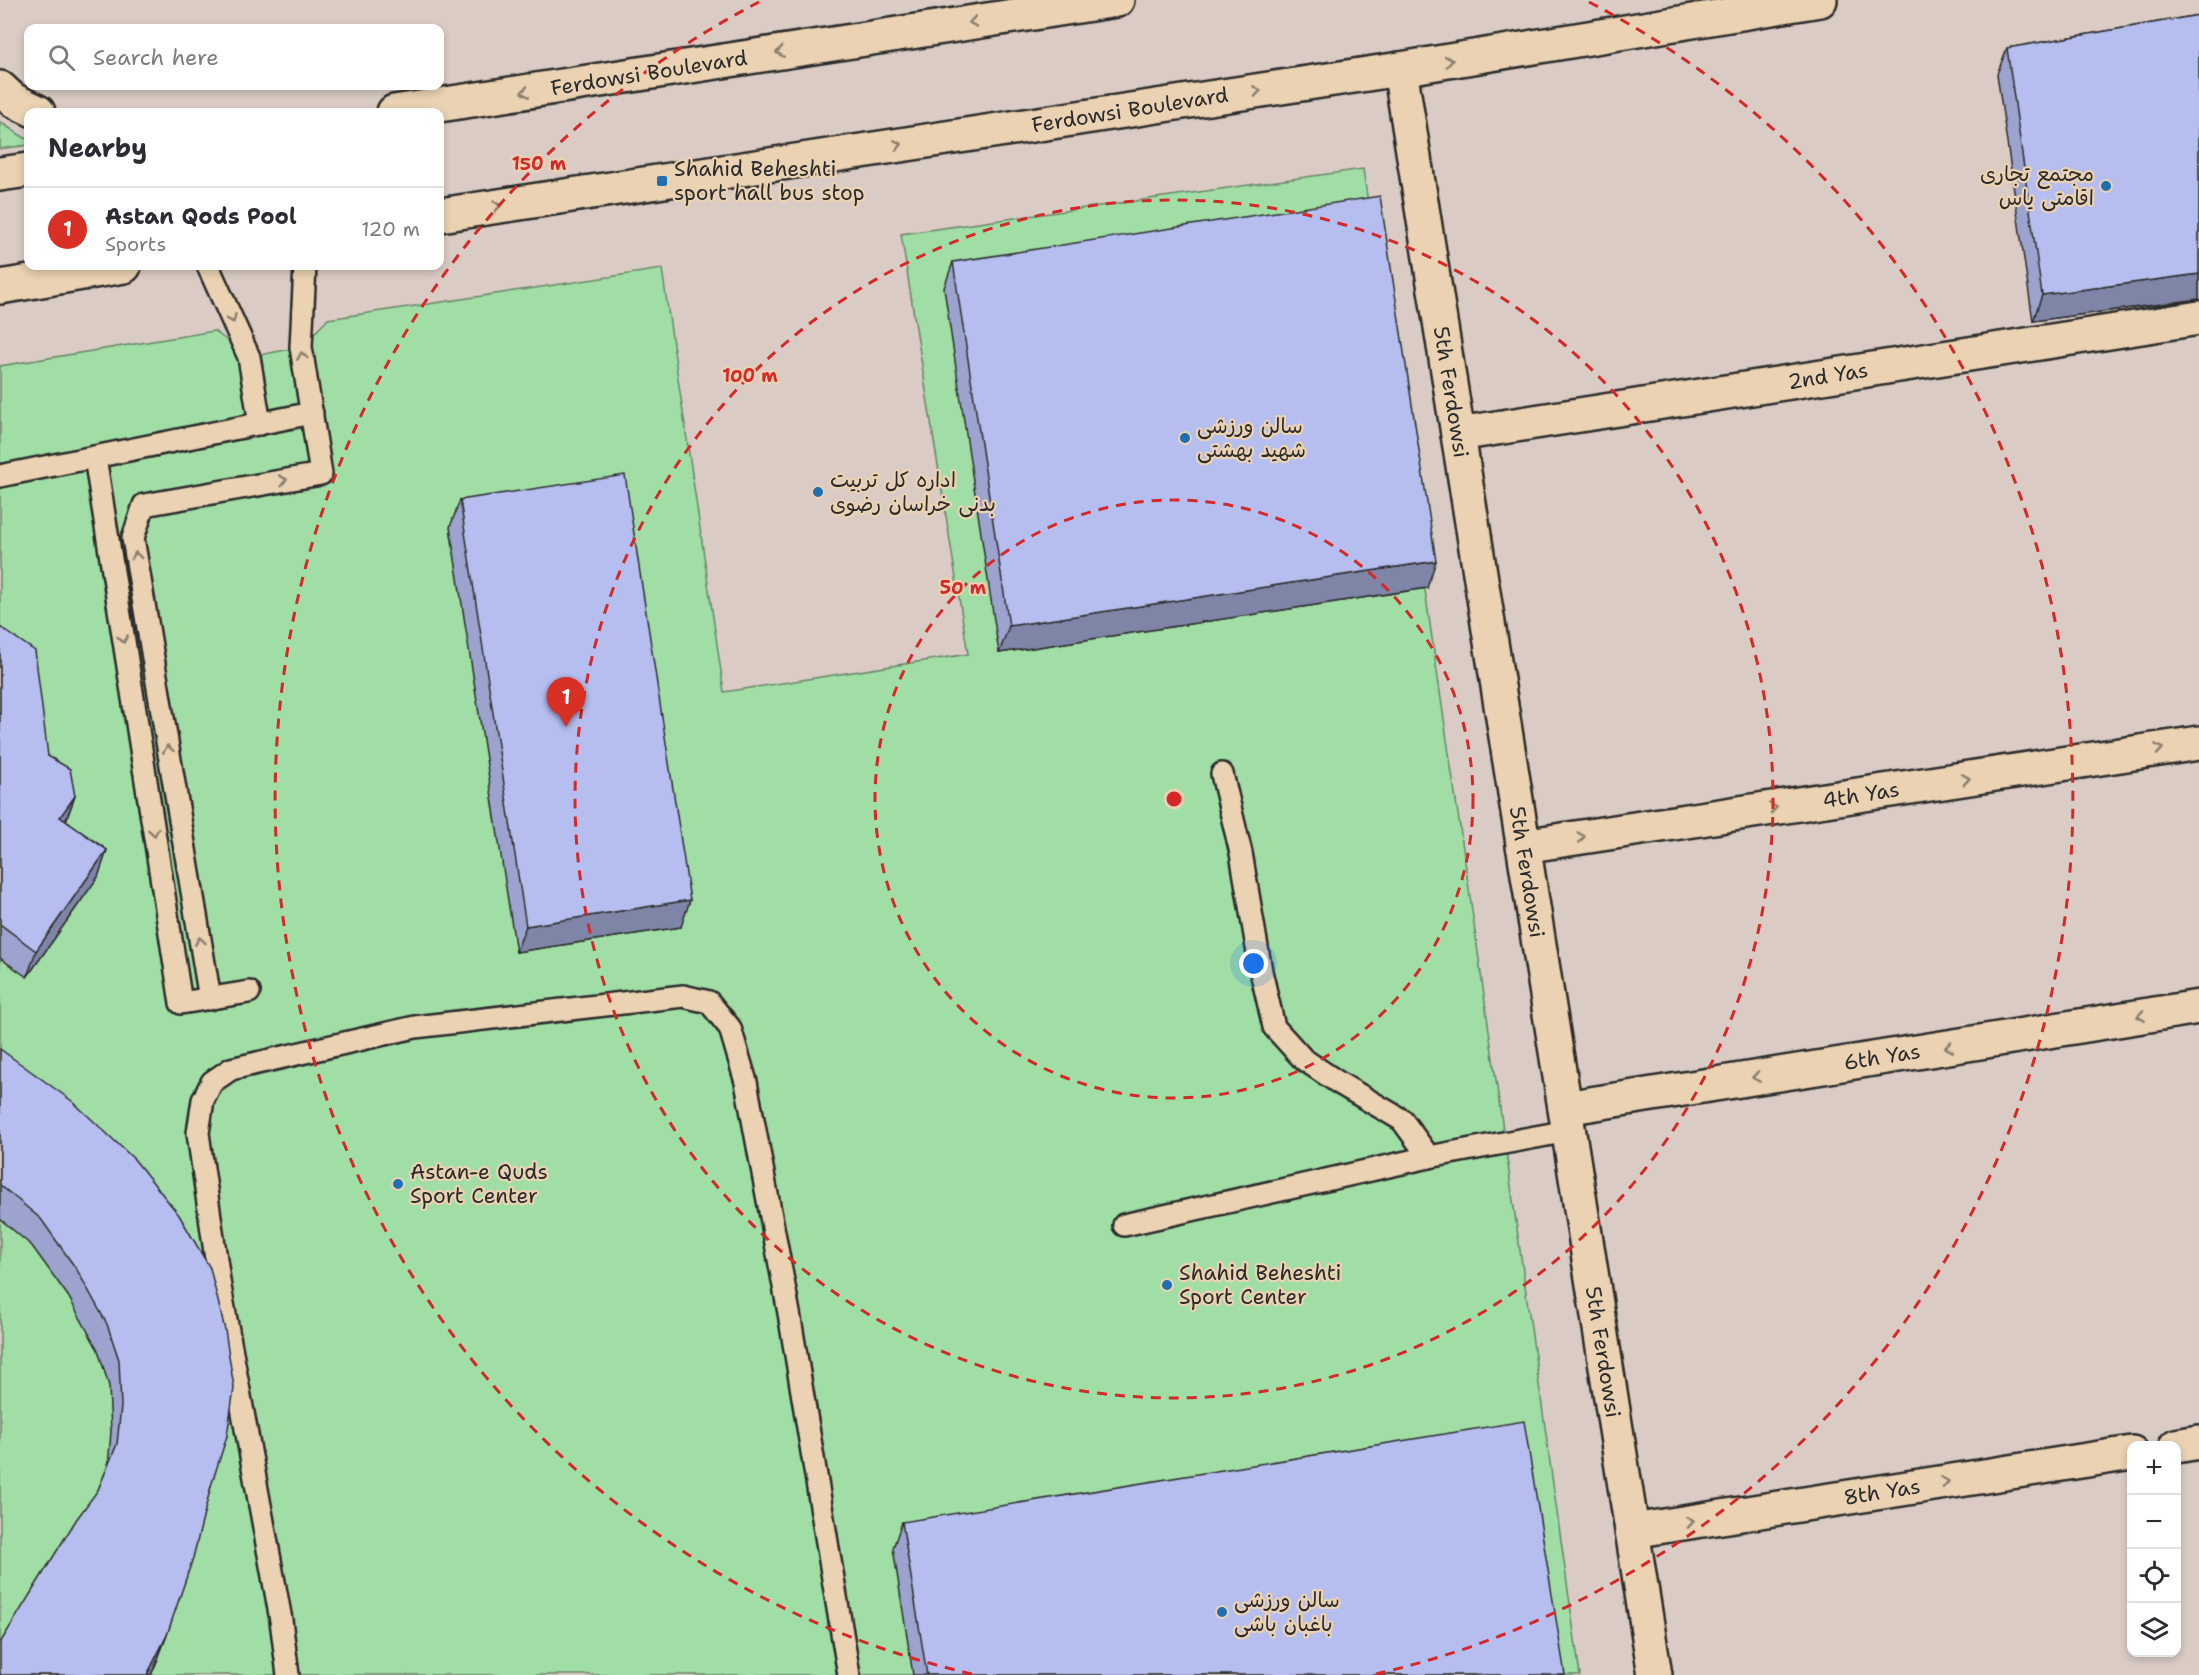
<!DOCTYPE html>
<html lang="en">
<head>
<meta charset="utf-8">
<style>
	body { margin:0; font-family:"Shantell Sans","Playpen Sans Arabic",sans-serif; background:#f7f7f7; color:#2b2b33 }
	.controls { position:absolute; right:18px; bottom:18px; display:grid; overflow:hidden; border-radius:12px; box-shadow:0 3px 9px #0003 }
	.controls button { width:54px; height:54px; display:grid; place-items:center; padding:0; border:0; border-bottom:2px solid #e1e1e2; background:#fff; color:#2b2b33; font:30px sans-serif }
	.you { position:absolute; left:1254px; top:964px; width:21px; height:21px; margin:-15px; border:4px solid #fff; border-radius:50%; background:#1a73e8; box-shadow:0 0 0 9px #1a73e833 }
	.badge { display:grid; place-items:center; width:39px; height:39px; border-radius:50%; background:#d93025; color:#fff; font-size:20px; font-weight:700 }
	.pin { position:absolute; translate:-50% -50px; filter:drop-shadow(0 2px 3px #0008) }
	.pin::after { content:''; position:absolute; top:32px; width:21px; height:18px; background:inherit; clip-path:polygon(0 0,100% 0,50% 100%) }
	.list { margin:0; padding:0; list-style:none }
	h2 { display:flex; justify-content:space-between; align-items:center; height:78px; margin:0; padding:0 24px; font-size:26px }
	h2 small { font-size:20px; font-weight:400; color:#7c7c81 }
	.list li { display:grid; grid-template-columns:39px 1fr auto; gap:18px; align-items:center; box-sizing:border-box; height:84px; padding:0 24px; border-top:2px solid #e1e1e2 }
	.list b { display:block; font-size:22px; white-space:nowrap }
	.list p { margin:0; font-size:20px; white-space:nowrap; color:#7c7c81 }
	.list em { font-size:20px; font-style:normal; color:#7c7c81 }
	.icon { flex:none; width:33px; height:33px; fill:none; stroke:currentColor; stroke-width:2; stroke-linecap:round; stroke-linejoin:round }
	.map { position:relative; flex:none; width:2199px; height:1675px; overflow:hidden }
	.search { position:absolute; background:#fff; box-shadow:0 3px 9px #0003; left:24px; top:24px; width:420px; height:66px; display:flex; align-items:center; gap:15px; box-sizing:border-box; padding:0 21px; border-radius:12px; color:#7c7c81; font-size:22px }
	.panel { position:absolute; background:#fff; box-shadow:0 3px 9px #0003; left:24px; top:108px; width:420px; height:162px; border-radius:12px }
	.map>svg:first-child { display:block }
</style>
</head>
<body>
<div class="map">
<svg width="2199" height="1675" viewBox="0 0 2199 1675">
	<rect width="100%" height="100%" fill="#daccc4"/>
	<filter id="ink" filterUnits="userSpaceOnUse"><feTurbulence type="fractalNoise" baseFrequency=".0167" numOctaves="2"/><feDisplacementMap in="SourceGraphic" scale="12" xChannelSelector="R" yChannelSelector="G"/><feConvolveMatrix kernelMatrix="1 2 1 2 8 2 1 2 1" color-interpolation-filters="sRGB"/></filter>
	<g filter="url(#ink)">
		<g fill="#a0dea6" stroke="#668468" stroke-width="1.5">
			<path d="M0,122L28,140V145L0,149Z"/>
			<path d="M1363,169L1470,896L1580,1675H0V366L214,331L249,357L301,347L328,319L662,269L724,692L968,654L901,234Z"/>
		</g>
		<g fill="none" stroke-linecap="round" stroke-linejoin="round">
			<defs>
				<g id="lane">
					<path d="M208,266L249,357L260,424"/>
					<path d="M95,457L181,1003L249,992"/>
					<path d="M0,476L312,413"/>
					<path d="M1222,774L1241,853L1261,971L1274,1027L1303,1059L1339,1083L1402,1120L1429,1157"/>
					<path d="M210,999L133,538L144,505L321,474L301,347L305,266"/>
					<path d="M1124,1225L1429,1157L1568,1131"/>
					<path d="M288,1675L281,1620L220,1287L198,1133L203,1100L212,1082L231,1069L415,1027L683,996L709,1002L730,1028L746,1082L789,1313L849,1675"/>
				</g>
				<g id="street">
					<path d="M1458,434L2199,318"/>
					<path d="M1523,846L2199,743"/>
					<path d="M1565,1108L2199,1007"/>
					<path d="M2176,1446L2199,1442"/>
					<path d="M1632,1531L2132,1453"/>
				</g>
				<path id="secondary" d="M1400,69L1655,1675"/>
				<g id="primary">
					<path d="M0,88L13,100L38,112"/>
					<path d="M394,112L1117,0"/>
					<path d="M0,174L28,170"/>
					<path d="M440,215L1400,69L1820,0"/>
					<path d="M0,287L124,266"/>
				</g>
			</defs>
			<use href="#lane" stroke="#2b2b2b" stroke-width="26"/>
			<use href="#street" stroke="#2b2b2b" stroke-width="38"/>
			<use href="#secondary" stroke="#2b2b2b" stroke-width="38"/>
			<use href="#primary" stroke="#2b2b2b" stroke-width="38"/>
			<use href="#lane" stroke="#ead2b2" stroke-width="21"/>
			<use href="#street" stroke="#ead2b2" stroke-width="33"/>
			<use href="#secondary" stroke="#ead2b2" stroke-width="33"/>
			<use href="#primary" stroke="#ead2b2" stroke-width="33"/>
		</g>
		<g fill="#9ca3ce" stroke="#2b2b2b" stroke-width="1.5">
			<path d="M2199,15V299L2033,321L1997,74L2007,48Z"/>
			<path d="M953,262L1427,588L999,653L944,288Z"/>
			<path d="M460,500L681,927L516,952L450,527Z"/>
			<path d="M0,627L48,756L75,796L66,821L107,850L98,877L27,977L0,958Z"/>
			<path d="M0,1049L211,1486L167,1635L157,1661L151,1675H0L98,1490L108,1466L111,1432L109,1386L98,1350L68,1296L32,1246L0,1219Z"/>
			<path d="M902,1522L1565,1675H913L893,1548Z"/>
		</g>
		<g fill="#7f85a7" stroke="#2b2b2b" stroke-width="1.5">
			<path d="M2199,274V299L2033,321L2042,295Z"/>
			<path d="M1436,561L1427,588L999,653L1009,626Z"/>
			<path d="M75,796L65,822L60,817Z"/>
			<path d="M107,850L98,877L27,977L36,951Z"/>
			<path d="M690,900L681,927L516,952L526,926Z"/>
			<path d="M167,1635L157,1661L151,1675H147Z"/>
		</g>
		<g fill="#b5beef" stroke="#2b2b2b" stroke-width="1.5">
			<path d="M2199,15V274L2042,295L2007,48Z"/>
			<path d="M1380,196L1436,561L1009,626L953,262Z"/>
			<path d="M625,475L690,900L526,926L460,500Z"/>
			<path d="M0,627L35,651L48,756L70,769L75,796L60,817L107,850L36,951L0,924Z"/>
			<path d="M0,1049L72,1101L134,1159L179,1215L210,1268L225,1330L234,1388L227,1436L211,1486L193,1558L167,1635L147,1675H0V1643L76,1520L98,1490L117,1444L121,1406L119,1360L107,1324L77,1270L41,1219L0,1185Z"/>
			<path d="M1524,1421L1565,1675H927L902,1522Z"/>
		</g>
		<defs><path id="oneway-chevron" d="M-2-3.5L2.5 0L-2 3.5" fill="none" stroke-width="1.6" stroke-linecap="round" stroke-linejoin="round" transform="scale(1.5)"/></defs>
		<g stroke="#8a7e6e">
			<use href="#oneway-chevron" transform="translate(973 22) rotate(171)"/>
			<use href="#oneway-chevron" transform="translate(780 52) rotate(171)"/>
			<use href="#oneway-chevron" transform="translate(1449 61) rotate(-9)"/>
			<use href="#oneway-chevron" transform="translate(1257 91) rotate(-9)"/>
			<use href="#oneway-chevron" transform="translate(525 92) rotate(171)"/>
			<use href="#oneway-chevron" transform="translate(898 145) rotate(-9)"/>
			<use href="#oneway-chevron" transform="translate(497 206) rotate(-9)"/>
			<use href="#oneway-chevron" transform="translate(232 319) rotate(66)"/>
			<use href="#oneway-chevron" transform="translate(302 356) rotate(-98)"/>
			<use href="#oneway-chevron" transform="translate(283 480) rotate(-10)"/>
			<use href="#oneway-chevron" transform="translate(136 556) rotate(-99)"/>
			<use href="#oneway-chevron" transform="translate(123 639) rotate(81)"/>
			<use href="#oneway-chevron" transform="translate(168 749) rotate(-99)"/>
			<use href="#oneway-chevron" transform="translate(2159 749) rotate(-9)"/>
			<use href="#oneway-chevron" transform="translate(1966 779) rotate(-9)"/>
			<use href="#oneway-chevron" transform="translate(1773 808) rotate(-9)"/>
			<use href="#oneway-chevron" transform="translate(154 832) rotate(81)"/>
			<use href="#oneway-chevron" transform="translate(1581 837) rotate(-9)"/>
			<use href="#oneway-chevron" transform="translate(200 941) rotate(-99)"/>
			<use href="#oneway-chevron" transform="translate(2141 1016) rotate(171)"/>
			<use href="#oneway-chevron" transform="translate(1949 1047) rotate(171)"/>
			<use href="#oneway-chevron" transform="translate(1756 1077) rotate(171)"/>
			<use href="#oneway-chevron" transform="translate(1945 1482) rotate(-9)"/>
			<use href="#oneway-chevron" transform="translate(1690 1522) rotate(-9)"/>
		</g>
	</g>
	<g fill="none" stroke="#d62828" stroke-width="3" stroke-dasharray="10 8">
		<circle cx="1174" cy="799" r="299"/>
		<circle cx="1174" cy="799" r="599"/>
		<path d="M972 1674A898 898 0 0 1 759 2M1589 2A898 898 0 0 1 1376 1674"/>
	</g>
	<g fill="#1f6fb2" stroke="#ead2b2" stroke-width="2">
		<rect x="656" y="175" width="12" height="12" rx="3"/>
		<circle cx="2106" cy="186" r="6"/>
		<circle cx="1185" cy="438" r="6"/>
		<circle cx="818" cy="492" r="6"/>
		<circle cx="398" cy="1184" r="6"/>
		<circle cx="1167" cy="1285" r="6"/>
		<circle cx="1222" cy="1612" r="6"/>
	</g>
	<g text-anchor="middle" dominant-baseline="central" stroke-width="4.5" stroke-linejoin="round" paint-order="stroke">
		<g font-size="21" fill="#2b2b2b" stroke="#ead2b2">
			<text transform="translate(649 73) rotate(-9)">Ferdowsi Boulevard</text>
			<text transform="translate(1130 110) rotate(-9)">Ferdowsi Boulevard</text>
			<text transform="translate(1828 376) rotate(-9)">2nd Yas</text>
			<text transform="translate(1451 392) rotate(81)">5th Ferdowsi</text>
			<text transform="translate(1861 795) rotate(-9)">4th Yas</text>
			<text transform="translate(1527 872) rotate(81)">5th Ferdowsi</text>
			<text transform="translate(1882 1057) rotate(-9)">6th Yas</text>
			<text transform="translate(1603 1352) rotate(81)">5th Ferdowsi</text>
			<text transform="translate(1882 1492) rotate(-9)">8th Yas</text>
		</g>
		<g font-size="21" fill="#2b2b2b" stroke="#ead2b2" text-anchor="start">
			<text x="674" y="169">Shahid Beheshti<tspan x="674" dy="24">sport hall bus stop</tspan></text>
			<text x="2094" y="174" text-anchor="end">مجتمع تجاری<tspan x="2094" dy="24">اقامتی یاس</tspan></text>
			<text x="1197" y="426">سالن ورزشی<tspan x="1197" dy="24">شهید بهشتی</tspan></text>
			<text x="830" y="480">اداره کل تربیت<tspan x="830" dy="24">بدنی خراسان رضوی</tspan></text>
			<text x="410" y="1172">Astan-e Quds<tspan x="410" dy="24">Sport Center</tspan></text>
			<text x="1179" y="1273">Shahid Beheshti<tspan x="1179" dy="24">Sport Center</tspan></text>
			<text x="1234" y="1600">سالن ورزشی<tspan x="1234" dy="24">باغبان باشی</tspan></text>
		</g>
	</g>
	<circle cx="1174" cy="799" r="9" fill="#d62828" stroke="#ead2b2" stroke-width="3"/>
	<g font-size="18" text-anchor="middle" font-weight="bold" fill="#d62828" stroke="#ead2b2" stroke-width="4.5" stroke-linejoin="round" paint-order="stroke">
		<text x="539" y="170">150 m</text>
		<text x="750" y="382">100 m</text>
		<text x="963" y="594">50 m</text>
	</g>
</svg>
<div class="controls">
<button>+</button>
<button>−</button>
<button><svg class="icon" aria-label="locate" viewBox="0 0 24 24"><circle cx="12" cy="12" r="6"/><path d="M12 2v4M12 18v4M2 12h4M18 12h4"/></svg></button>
<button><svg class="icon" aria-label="layers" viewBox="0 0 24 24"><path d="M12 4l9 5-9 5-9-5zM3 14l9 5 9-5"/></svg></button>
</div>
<div class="you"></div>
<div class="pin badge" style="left:566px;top:727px">1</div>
<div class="search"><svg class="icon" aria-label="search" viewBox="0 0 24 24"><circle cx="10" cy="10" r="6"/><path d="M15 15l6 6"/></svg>Search here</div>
<section class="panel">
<h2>Nearby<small></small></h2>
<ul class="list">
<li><span class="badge">1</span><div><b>Astan Qods Pool</b><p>Sports</p></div><em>120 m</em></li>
</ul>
</section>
</div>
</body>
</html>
